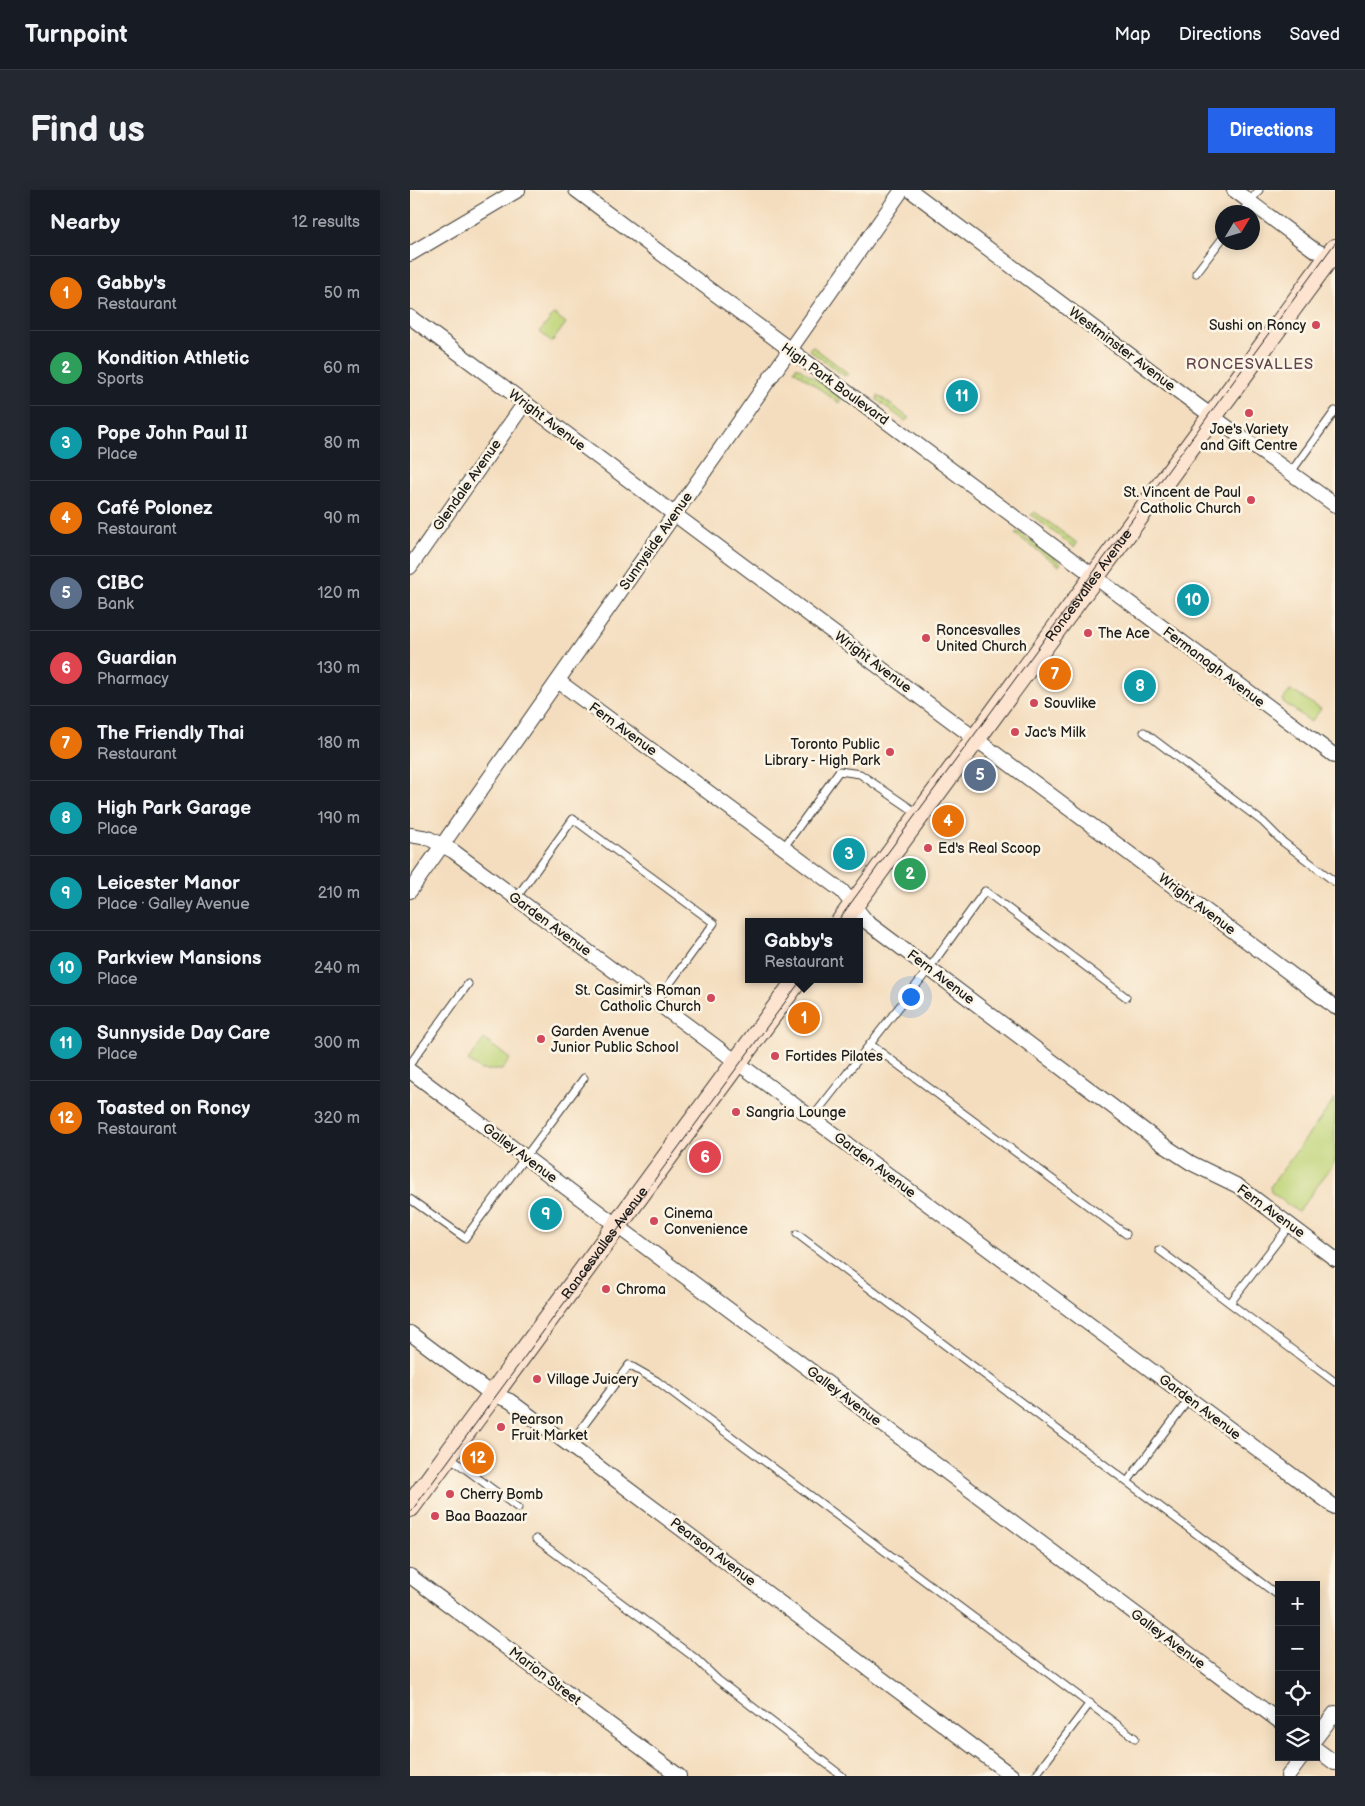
<!DOCTYPE html>
<html lang="en">
<head>
<meta charset="utf-8">
<style>
	body { margin:0; font-family:"Balsamiq Sans",sans-serif; background:#242831; color:#f1f3f6 }
	.controls { position:absolute; right:15px; bottom:15px; display:grid; overflow:hidden; border-radius:0px; box-shadow:0 2px 12px #0003 }
	.controls button { width:45px; height:45px; display:grid; place-items:center; padding:0; border:0; border-bottom:1px solid #363941; background:#171b24; color:#f1f3f6; font:25px sans-serif }
	.compass { position:absolute; left:805px; top:15px; width:45px; height:45px; border-radius:50%; background:#171b24; box-shadow:0 2px 12px #0003; rotate:52deg }
	.you { position:absolute; left:500px; top:806px; width:18px; height:18px; margin:-12px; border:4px solid #fff; border-radius:50%; background:#1a73e8; box-shadow:0 0 0 8px #1a73e833 }
	.badge { display:grid; place-items:center; width:32px; height:32px; border-radius:50%; background:#2563eb; color:#fff; font-size:16px; font-weight:700 }
	.pin { position:absolute; translate:-50% -50%; border:2px solid #fff; box-shadow:0 1px 5px #0006 }
	.popup { position:absolute; left:335px; top:728px; width:118px; height:65px; box-sizing:border-box; display:grid; place-content:center; border-radius:0px; background:#171b24; filter:drop-shadow(0 1px 4px #0005); font-size:16px; white-space:nowrap; color:#9ea1a6 }
	.popup b { font-size:19px; color:#f1f3f6 }
	.popup::after { content:''; position:absolute; left:50%; top:100%; margin-left:-10px; border:10px solid transparent; border-top-color:#171b24 }
	.list { margin:0; padding:0; list-style:none }
	h2 { display:flex; justify-content:space-between; align-items:center; height:65px; margin:0; padding:0 20px; font-size:21px }
	h2 small { font-size:16px; font-weight:400; color:#9ea1a6 }
	.list li { display:grid; grid-template-columns:32px 1fr auto; gap:15px; align-items:center; box-sizing:border-box; height:75px; padding:0 20px; border-top:1px solid #363941 }
	.list b { display:block; font-size:19px; white-space:nowrap }
	.list p { margin:0; font-size:16px; white-space:nowrap; color:#9ea1a6 }
	.list em { font-size:16px; font-style:normal; color:#9ea1a6 }
	.icon { flex:none; width:28px; height:28px; fill:none; stroke:currentColor; stroke-width:2; stroke-linecap:round; stroke-linejoin:round }
	.map { position:relative; flex:none; width:925px; height:1586px; overflow:hidden; border-radius:0px }
	header { display:flex; align-items:center; gap:30px; box-sizing:border-box; height:70px; padding:0 25px; background:#171b24; border-bottom:1px solid #363941 }
	header strong { font-size:24px }
	nav { display:flex; gap:28px; margin-inline-start:auto; font-size:18px }
	.intro { display:flex; align-items:center; justify-content:space-between; box-sizing:border-box; height:120px; padding:0 30px }
	h1 { margin:0; font-size:35px }
	.button { padding:12px 22px; border-radius:0px; background:#2563eb; color:#fff; font-size:18px; font-weight:700 }
	main { display:flex; gap:30px; padding:0 30px }
	aside { flex:1; background:#171b24; border-radius:0px; box-shadow:0 2px 12px #0003 }
	.map>svg:first-child { display:block }
</style>
</head>
<body>
<header>
<strong>Turnpoint</strong>
<nav><a>Map</a><a>Directions</a><a>Saved</a></nav>
</header>
<div class="intro"><h1>Find us</h1><a class="button">Directions</a></div>
<main>
<aside>
<h2>Nearby<small>12 results</small></h2>
<ul class="list">
<li><span class="badge" style="background:#e8710a">1</span><div><b>Gabby's</b><p>Restaurant</p></div><em>50 m</em></li>
<li><span class="badge" style="background:#2e9e5b">2</span><div><b>Kondition Athletic</b><p>Sports</p></div><em>60 m</em></li>
<li><span class="badge" style="background:#0f9aa8">3</span><div><b>Pope John Paul II</b><p>Place</p></div><em>80 m</em></li>
<li><span class="badge" style="background:#e8710a">4</span><div><b>Café Polonez</b><p>Restaurant</p></div><em>90 m</em></li>
<li><span class="badge" style="background:#5c6f8a">5</span><div><b>CIBC</b><p>Bank</p></div><em>120 m</em></li>
<li><span class="badge" style="background:#e0444e">6</span><div><b>Guardian</b><p>Pharmacy</p></div><em>130 m</em></li>
<li><span class="badge" style="background:#e8710a">7</span><div><b>The Friendly Thai</b><p>Restaurant</p></div><em>180 m</em></li>
<li><span class="badge" style="background:#0f9aa8">8</span><div><b>High Park Garage</b><p>Place</p></div><em>190 m</em></li>
<li><span class="badge" style="background:#0f9aa8">9</span><div><b>Leicester Manor</b><p>Place · Galley Avenue</p></div><em>210 m</em></li>
<li><span class="badge" style="background:#0f9aa8">10</span><div><b>Parkview Mansions</b><p>Place</p></div><em>240 m</em></li>
<li><span class="badge" style="background:#0f9aa8">11</span><div><b>Sunnyside Day Care</b><p>Place</p></div><em>300 m</em></li>
<li><span class="badge" style="background:#e8710a">12</span><div><b>Toasted on Roncy</b><p>Restaurant</p></div><em>320 m</em></li>
</ul>
</aside>
<div class="map">
<svg width="925" height="1586" viewBox="0 0 925 1586">
	<defs>
		<pattern id="grass-dots" width="8" height="8" patternUnits="userSpaceOnUse" patternTransform="scale(1.25)"><rect width="8" height="8" fill="#bed477"/><path d="M2 2h.1M6 6h.1" fill="none" stroke="#a3b566" stroke-width="1.8" stroke-linecap="round"/></pattern>
	</defs>
	<rect width="100%" height="100%" fill="#fcf5e5"/>
	<filter id="ink" filterUnits="userSpaceOnUse"><feTurbulence type="fractalNoise" baseFrequency=".02" numOctaves="2"/><feDisplacementMap in="SourceGraphic" scale="10" xChannelSelector="R" yChannelSelector="G"/><feConvolveMatrix kernelMatrix="1 2 1 2 8 2 1 2 1" color-interpolation-filters="sRGB"/></filter>
	<filter id="wash" filterUnits="userSpaceOnUse"><feTurbulence type="fractalNoise" baseFrequency=".0096" numOctaves="4" result="noise"/><feDisplacementMap in="SourceGraphic" scale="20" xChannelSelector="R" yChannelSelector="G"/><feGaussianBlur stdDeviation="1.12" result="paint"/><feColorMatrix in="noise" values="0 0 0 0 0 0 0 0 0 0 0 0 0 0 0 0 0 1.4 0 .05"/><feComposite in="paint" operator="in"/></filter>
	<g filter="url(#wash)">
		<rect width="100%" height="100%" fill="#f4ddbe"/>
		<g fill="url(#grass-dots)" stroke="#6d784a">
			<path d="M402,156L439,184L434,186L399,160Z"/>
			<path d="M387,176L431,208L429,213L384,180Z"/>
			<path d="M468,205L499,228L495,231L467,210Z"/>
			<path d="M625,322L667,353L664,357L621,325Z"/>
			<path d="M609,342L651,373L649,376L605,344Z"/>
		</g>
		<g fill="#bed477" stroke="#6d784a">
			<path d="M144,124L156,133L142,152L130,142Z"/>
			<path d="M880,501C893,506 900,513 911,519L901,532L872,511Z"/>
			<path d="M74,849L100,869L92,880H71L58,871Z"/>
			<path d="M925,909V972L888,1022L861,1002L860,997Z"/>
		</g>
	</g>
	<g filter="url(#ink)">
		<g fill="none" stroke-linecap="round" stroke-linejoin="round">
			<defs>
				<g id="lane">
					<path d="M832,22L849,0"/>
					<path d="M786,83L812,49"/>
					<path d="M881,282L925,221"/>
					<path d="M734,542L853,632L873,652L925,692"/>
					<path d="M374,657L429,581L450,584L507,623"/>
					<path d="M106,708L163,629L304,733L247,811"/>
					<path d="M460,854L716,1044"/>
					<path d="M0,874L58,794"/>
					<path d="M402,928L515,784L575,701L716,807"/>
					<path d="M0,1009L55,1048L174,888"/>
					<path d="M387,1044L869,1406"/>
					<path d="M749,1060L925,1192"/>
					<path d="M820,1113L880,1035"/>
					<path d="M159,1255L219,1175L247,1191L725,1548"/>
					<path d="M38,1266L108,1318"/>
					<path d="M717,1292L779,1209"/>
					<path d="M126,1349L285,1468L308,1490L432,1586"/>
					<path d="M625,1586L680,1513"/>
				</g>
				<g id="street">
					<path d="M166,0L925,566"/>
					<path d="M500,0L788,216L925,315"/>
					<path d="M824,0L903,59L925,70"/>
					<path d="M0,64L108,0"/>
					<path d="M0,127L925,817"/>
					<path d="M0,377L114,214"/>
					<path d="M148,491L432,701L457,732L755,956L781,973L828,996L925,1069"/>
					<path d="M0,645L18,648L43,661L925,1317"/>
					<path d="M0,701L492,0"/>
					<path d="M0,881L869,1531"/>
					<path d="M0,1143L80,1203L100,1211L159,1255L602,1586"/>
					<path d="M0,1386L269,1586"/>
					<path d="M906,1548L925,1523"/>
					<path d="M906,1559L925,1573"/>
					<path d="M878,1586L892,1567"/>
				</g>
				<g id="secondary">
					<path id="s1" d="M431,732L925,59"/>
					<path id="s2" d="M0,1317L388,789"/>
				</g>
			</defs>
			<use href="#lane" stroke="#3c3934" stroke-width="9"/>
			<use href="#street" stroke="#3c3934" stroke-width="16"/>
			<use href="#secondary" stroke="#3c3934" stroke-width="22"/>
			<use href="#lane" stroke="#fff" stroke-width="7"/>
			<use href="#street" stroke="#fff" stroke-width="14"/>
			<use href="#secondary" stroke="#fde4d0" stroke-width="20"/>
			<g stroke="#1c1c1c" stroke-width="1">
				<path d="M427,732L925,53"/>
				<path d="M0,1323L392,789"/>
			</g>
		</g>
	</g>
	<g fill="#d1495b" stroke="#fcf5e5" stroke-width="2">
		<circle cx="906" cy="135" r="5"/>
		<circle cx="839" cy="223" r="5"/>
		<circle cx="841" cy="310" r="5"/>
		<circle cx="678" cy="443" r="5"/>
		<circle cx="516" cy="448" r="5"/>
		<circle cx="624" cy="513" r="5"/>
		<circle cx="605" cy="542" r="5"/>
		<circle cx="480" cy="562" r="5"/>
		<circle cx="518" cy="658" r="5"/>
		<circle cx="301" cy="808" r="5"/>
		<circle cx="131" cy="849" r="5"/>
		<circle cx="365" cy="866" r="5"/>
		<circle cx="326" cy="922" r="5"/>
		<circle cx="244" cy="1031" r="5"/>
		<circle cx="196" cy="1099" r="5"/>
		<circle cx="127" cy="1189" r="5"/>
		<circle cx="91" cy="1237" r="5"/>
		<circle cx="40" cy="1304" r="5"/>
		<circle cx="25" cy="1326" r="5"/>
	</g>
	<g text-anchor="middle" dominant-baseline="central" stroke-width="5" stroke-linejoin="round" paint-order="stroke">
		<g font-size="14" fill="#1c1c1c" stroke="#fcf5e5" text-anchor="start">
			<text x="896" y="135" text-anchor="end">Sushi on Roncy</text>
			<text x="839" y="239" text-anchor="middle">Joe's Variety<tspan x="839" dy="16">and Gift Centre</tspan></text>
			<text x="831" y="302" text-anchor="end">St. Vincent de Paul<tspan x="831" dy="16">Catholic Church</tspan></text>
			<text x="526" y="440">Roncesvalles<tspan x="526" dy="16">United Church</tspan></text>
			<text x="688" y="443">The Ace</text>
			<text x="634" y="513">Souvlike</text>
			<text x="615" y="542">Jac's Milk</text>
			<text x="470" y="554" text-anchor="end">Toronto Public<tspan x="470" dy="16">Library - High Park</tspan></text>
			<text x="528" y="658">Ed's Real Scoop</text>
			<text x="291" y="800" text-anchor="end">St. Casimir's Roman<tspan x="291" dy="16">Catholic Church</tspan></text>
			<text x="141" y="841">Garden Avenue<tspan x="141" dy="16">Junior Public School</tspan></text>
			<text x="375" y="866">Fortides Pilates</text>
			<text x="336" y="922">Sangria Lounge</text>
			<text x="254" y="1023">Cinema<tspan x="254" dy="16">Convenience</tspan></text>
			<text x="206" y="1099">Chroma</text>
			<text x="137" y="1189">Village Juicery</text>
			<text x="101" y="1229">Pearson<tspan x="101" dy="16">Fruit Market</tspan></text>
			<text x="50" y="1304">Cherry Bomb</text>
			<text x="35" y="1326">Baa Baazaar</text>
		</g>
		<g font-size="14" fill="#1c1c1c" stroke="#fcf5e5">
			<text transform="translate(712 159) rotate(37)">Westminster Avenue</text>
			<text transform="translate(425 194) rotate(36)">High Park Boulevard</text>
			<text transform="translate(137 230) rotate(37)">Wright Avenue</text>
			<text transform="translate(57 295) rotate(-55)">Glendale Avenue</text>
			<text transform="translate(246 351) rotate(-55)">Sunnyside Avenue</text>
			<text stroke="none"><textPath href="#s1" startOffset="418">Roncesvalles Avenue</textPath></text>
			<text transform="translate(463 472) rotate(37)">Wright Avenue</text>
			<text transform="translate(804 477) rotate(37)">Fermanagh Avenue</text>
			<text transform="translate(213 539) rotate(36)">Fern Avenue</text>
			<text transform="translate(787 714) rotate(37)">Wright Avenue</text>
			<text transform="translate(140 734) rotate(36)">Garden Avenue</text>
			<text transform="translate(531 787) rotate(37)">Fern Avenue</text>
			<text transform="translate(110 963) rotate(37)">Galley Avenue</text>
			<text transform="translate(465 975) rotate(37)">Garden Avenue</text>
			<text transform="translate(861 1021) rotate(36)">Fern Avenue</text>
			<text stroke="none"><textPath href="#s2" startOffset="328">Roncesvalles Avenue</textPath></text>
			<text transform="translate(434 1206) rotate(37)">Galley Avenue</text>
			<text transform="translate(790 1217) rotate(37)">Garden Avenue</text>
			<text transform="translate(303 1362) rotate(37)">Pearson Avenue</text>
			<text transform="translate(758 1449) rotate(37)">Galley Avenue</text>
			<text transform="translate(135 1486) rotate(37)">Marion Street</text>
		</g>
		<g font-size="15" letter-spacing="1" fill="#62444f" stroke="#fcf5e5">
			<text x="840" y="174">RONCESVALLES</text>
		</g>
	</g>
</svg>
<div class="controls">
<button>+</button>
<button>−</button>
<button><svg class="icon" aria-label="locate" viewBox="0 0 24 24"><circle cx="12" cy="12" r="6"/><path d="M12 2v4M12 18v4M2 12h4M18 12h4"/></svg></button>
<button><svg class="icon" aria-label="layers" viewBox="0 0 24 24"><path d="M12 4l9 5-9 5-9-5zM3 14l9 5 9-5"/></svg></button>
</div>
<svg class="compass" viewBox="-18 -18 36 36"><path d="M0-13l5 13h-10z" fill="#e53935"/><path d="M0 13l5-13h-10z" fill="#9ea1a6"/></svg>
<div class="you"></div>
<div class="pin badge" style="left:394px;top:828px;background:#e8710a">1</div>
<div class="popup"><b>Gabby's</b>Restaurant</div>
<div class="pin badge" style="left:500px;top:684px;background:#2e9e5b">2</div>
<div class="pin badge" style="left:439px;top:664px;background:#0f9aa8">3</div>
<div class="pin badge" style="left:538px;top:631px;background:#e8710a">4</div>
<div class="pin badge" style="left:570px;top:585px;background:#5c6f8a">5</div>
<div class="pin badge" style="left:295px;top:967px;background:#e0444e">6</div>
<div class="pin badge" style="left:645px;top:484px;background:#e8710a">7</div>
<div class="pin badge" style="left:730px;top:496px;background:#0f9aa8">8</div>
<div class="pin badge" style="left:136px;top:1024px;background:#0f9aa8">9</div>
<div class="pin badge" style="left:783px;top:410px;background:#0f9aa8">10</div>
<div class="pin badge" style="left:552px;top:206px;background:#0f9aa8">11</div>
<div class="pin badge" style="left:68px;top:1268px;background:#e8710a">12</div>
</div>
</main>
</body>
</html>
